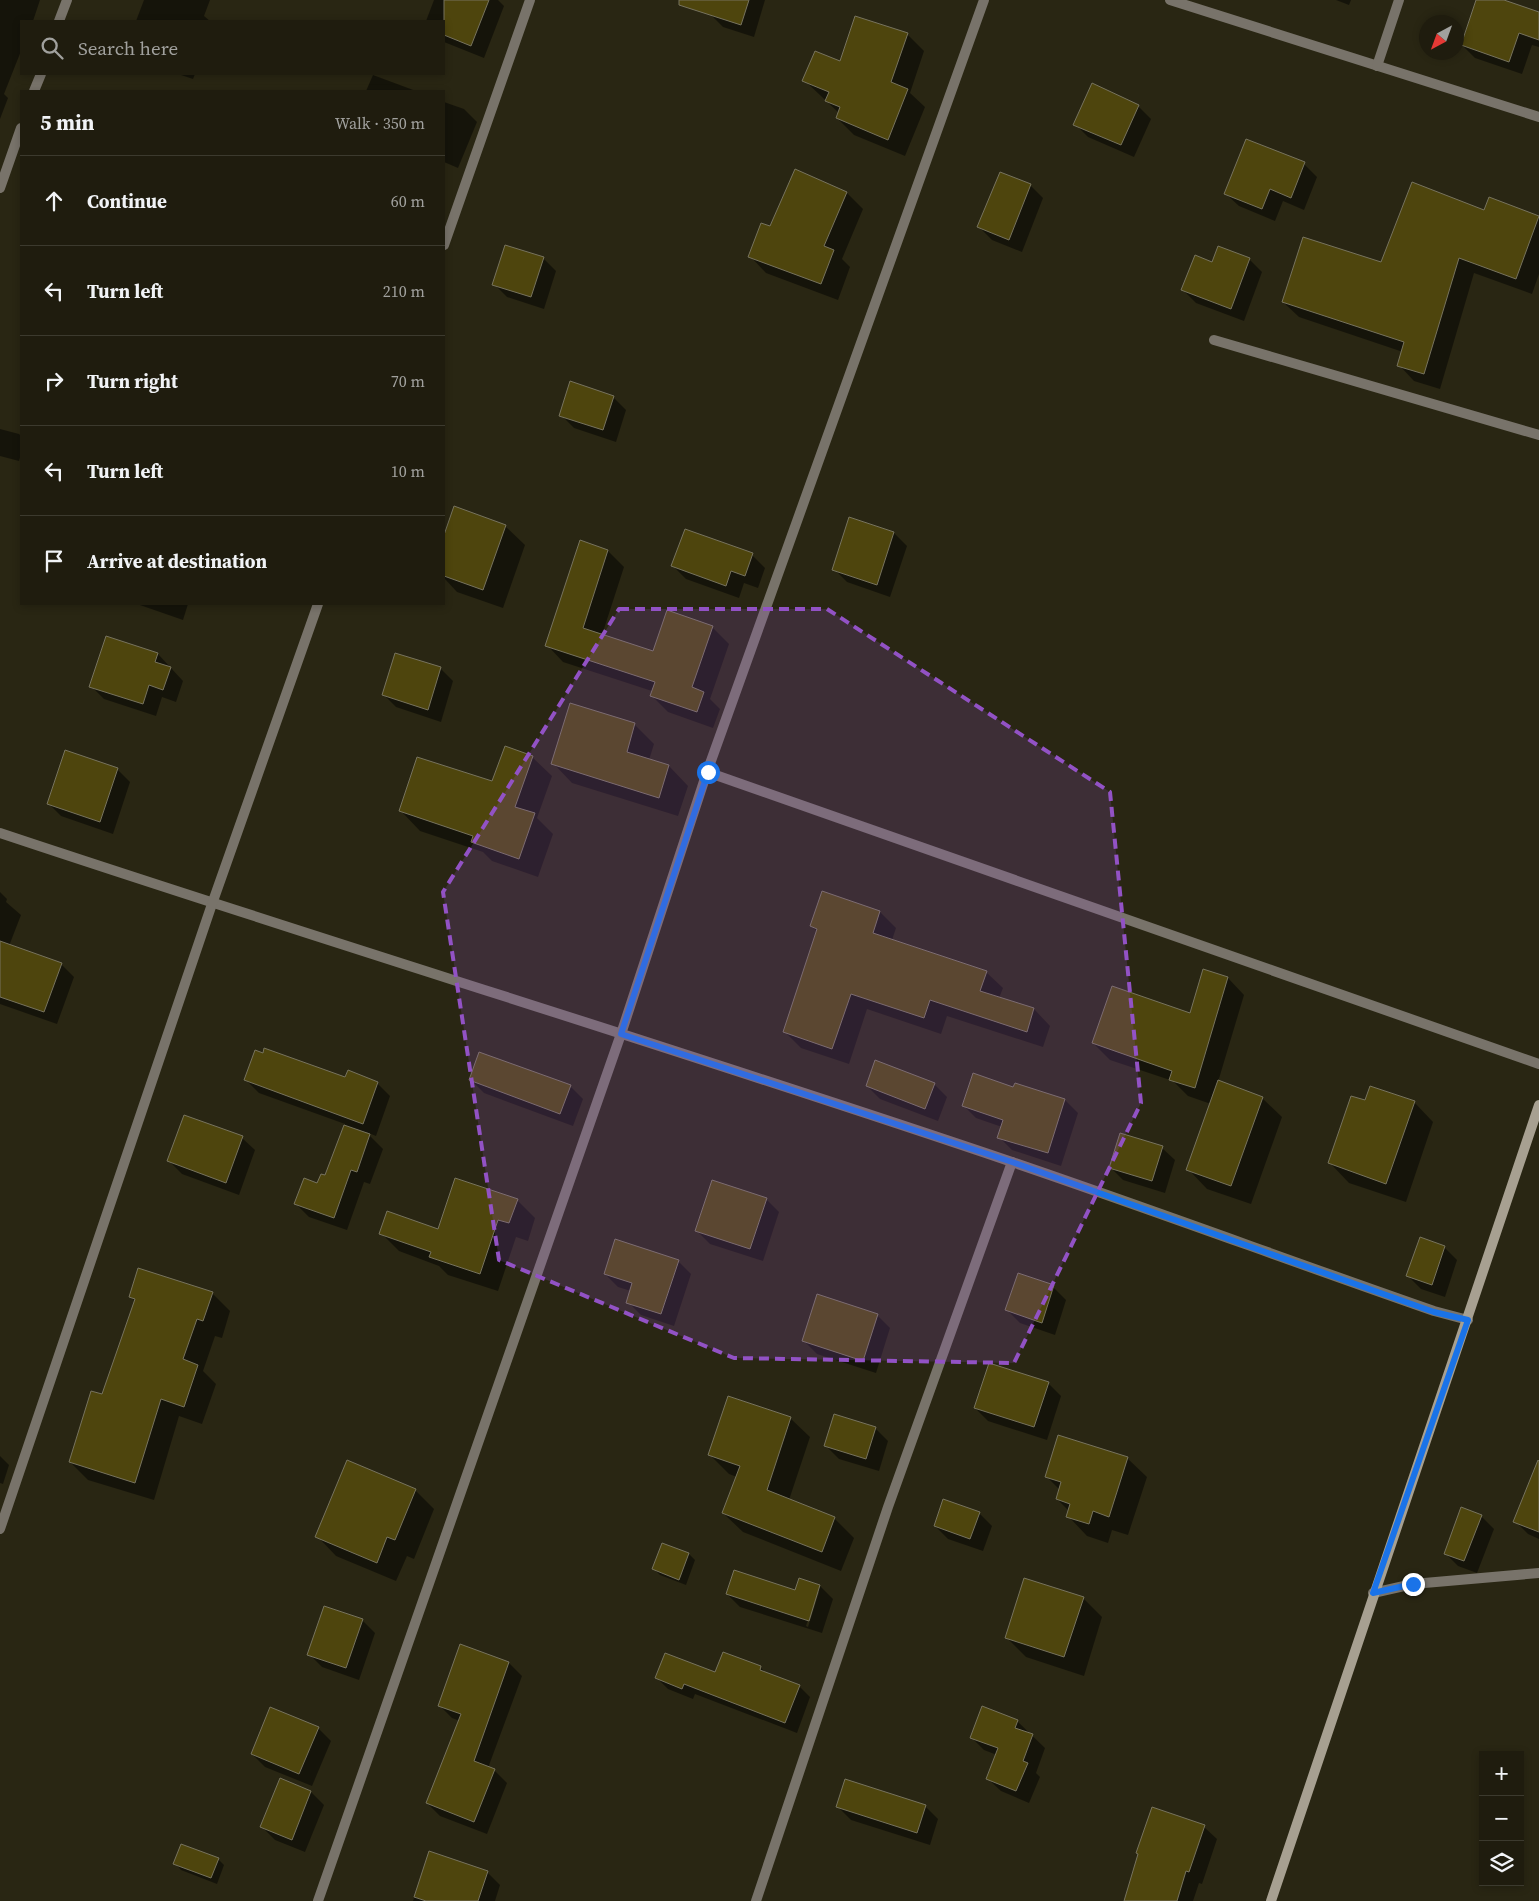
<!DOCTYPE html>
<html lang="en">
<head>
<meta charset="utf-8">
<style>
	body { margin:0; font-family:"Source Serif 4",serif; background:#2c291c; color:#f1f3f6 }
	.controls { position:absolute; right:15px; bottom:15px; display:grid; overflow:hidden; border-radius:0px; box-shadow:0 2px 8px #0003 }
	.controls button { width:45px; height:45px; display:grid; place-items:center; padding:0; border:0; border-bottom:1px solid #3c3a2e; background:#1f1c0e; color:#f1f3f6; font:25px sans-serif }
	.compass { position:absolute; left:1419px; top:15px; width:45px; height:45px; border-radius:50%; background:#1f1c0e; box-shadow:0 2px 8px #0003; rotate:221deg }
	.stop { position:absolute; width:15px; height:15px; margin:-11px; border:4px solid #1a73e8; border-radius:50%; background:#fff }
	.stop.end { background:#1a73e8; border-color:#fff; box-shadow:0 1px 5px #0008 }
	.list { margin:0; padding:0; list-style:none }
	h2 { display:flex; justify-content:space-between; align-items:center; height:65px; margin:0; padding:0 20px; font-size:21px }
	h2 small { font-size:16px; font-weight:400; color:#a1a19e }
	.list li { display:grid; grid-template-columns:32px 1fr auto; gap:15px; align-items:center; box-sizing:border-box; height:90px; padding:0 20px; border-top:1px solid #3c3a2e }
	.list b { display:block; font-size:19px; white-space:nowrap }
	.list em { font-size:16px; font-style:normal; color:#a1a19e }
	.icon { flex:none; width:28px; height:28px; fill:none; stroke:currentColor; stroke-width:2; stroke-linecap:round; stroke-linejoin:round }
	.map { position:relative; flex:none; width:1539px; height:1901px; overflow:hidden }
	.search { position:absolute; background:#1f1c0e; box-shadow:0 2px 8px #0003; left:20px; top:20px; width:425px; height:55px; display:flex; align-items:center; gap:12px; box-sizing:border-box; padding:0 18px; border-radius:0px; color:#a1a19e; font-size:19px }
	.panel { position:absolute; background:#1f1c0e; box-shadow:0 2px 8px #0003; left:20px; top:90px; width:425px; height:515px; border-radius:0px }
	.map>svg:first-child { display:block }
</style>
</head>
<body>
<div class="map">
<svg width="1539" height="1901" viewBox="0 0 1539 1901">
	<rect width="100%" height="100%" fill="#292613"/>
	<g fill="#0007" fill-rule="evenodd">
		<path d="M0,0H40L33,21H21V51L4,94L8,98L0,119Z"/>
		<path d="M144,0H210L204,16L210,21H136Z"/>
		<path d="M434,0H498L504,6L484,58L444,42V21H426Z"/>
		<path d="M714,0H765L754,37L723,27L710,14Z"/>
		<path d="M1336,0H1351L1349,5Z"/>
		<path d="M1478,0H1500L1539,14V47L1532,45L1522,74L1475,58L1462,45Z"/>
		<path d="M907,34L924,51L910,93L925,107L905,156L854,135L837,118L839,113L804,80Z"/>
		<path d="M178,74H195L193,79Z"/>
		<path d="M373,75L416,91H366Z"/>
		<path d="M444,102L464,109L477,122L458,168L444,162Z"/>
		<path d="M1138,106L1151,119L1134,157L1088,137L1075,124Z"/>
		<path d="M1304,164L1317,177L1304,210L1283,201L1275,221L1239,206L1226,194Z"/>
		<path d="M795,171L847,193L863,209L842,259L850,267L838,300L766,273L750,256L771,228Z"/>
		<path d="M1030,185L1043,198L1022,252L992,240L979,227Z"/>
		<path d="M1490,199L1539,218V274L1532,294L1474,273L1440,389L1414,381L1399,365L1403,352L1299,317L1283,302L1382,264L1485,211Z"/>
		<path d="M543,258L556,271L544,309L507,297L494,284Z"/>
		<path d="M1249,259L1262,272L1244,321L1196,303L1183,290L1213,263Z"/>
		<path d="M613,397L626,410L616,442L574,428L561,415Z"/>
		<path d="M0,429L19,434L21,436V454L19,461L0,456Z"/>
		<path d="M455,508L505,526L525,545L503,608L457,592L444,578V538Z"/>
		<path d="M894,533L907,546L890,597L847,582L834,569Z"/>
		<path d="M580,542L608,551L624,567L602,635L654,653L712,627L729,644L710,699L720,709L713,728L668,712L651,695L652,691L563,662L547,645Z"/>
		<path d="M752,555L765,568L758,588L744,583L739,598L686,579L673,566Z"/>
		<path d="M137,604H188L183,620Z"/>
		<path d="M107,638L158,654L183,681L176,702L162,697L156,716L104,699L91,686Z"/>
		<path d="M440,668L453,681L441,722L396,707L383,694Z"/>
		<path d="M571,705L635,725L654,744L649,760L669,766L688,786L678,816L572,783L553,763Z"/>
		<path d="M532,757L552,776L537,818L553,834L538,877L492,861L483,852L420,831L401,811L493,783Z"/>
		<path d="M117,769L130,782L113,834L61,816L48,803Z"/>
		<path d="M0,892L7,899L6,902L21,915L9,946L61,964L74,977L57,1024L0,1004Z"/>
		<path d="M880,912L896,928L892,940L986,972L1003,988L999,998L1034,1009L1050,1026L1043,1047L947,1016L941,1034L867,1009L849,1064L801,1048L784,1031L818,932L811,926Z"/>
		<path d="M1228,978L1244,995L1218,1082L1262,1098L1282,1117L1251,1204L1207,1189L1188,1169L1211,1104L1188,1096L1173,1081L1110,1060L1093,1043L1190,1014Z"/>
		<path d="M346,1079L377,1083L390,1096L376,1136L366,1132L383,1149L370,1184L364,1182L347,1230L309,1217L296,1204L325,1177L345,1124L259,1093L246,1080Z"/>
		<path d="M471,1080L570,1086L583,1099L573,1126L484,1093Z"/>
		<path d="M934,1084L947,1097L938,1121L880,1099L867,1086Z"/>
		<path d="M1014,1089L1065,1100L1078,1113L1061,1166L1012,1150L999,1137L1002,1127L976,1118L963,1105Z"/>
		<path d="M1414,1102L1433,1122L1406,1202L1349,1183L1330,1163Z"/>
		<path d="M242,1138L255,1150L239,1195L182,1174L169,1161Z"/>
		<path d="M1162,1148L1175,1160L1165,1193L1123,1180L1110,1167Z"/>
		<path d="M766,1199L779,1212L763,1261L710,1244L697,1231Z"/>
		<path d="M517,1200L535,1218L528,1241L516,1237L498,1291L448,1275L439,1266L399,1251L381,1233L439,1231Z"/>
		<path d="M1444,1247L1457,1260L1445,1297L1421,1289L1408,1276Z"/>
		<path d="M678,1261L691,1274L674,1326L641,1315L628,1302L631,1291L618,1287L605,1274Z"/>
		<path d="M1053,1287L1066,1300L1055,1335L1020,1323L1007,1310Z"/>
		<path d="M212,1293L230,1311L222,1338L215,1336L203,1371L216,1384L202,1424L179,1416L154,1500L88,1480L70,1462L103,1396L136,1302L130,1296Z"/>
		<path d="M877,1315L890,1328L876,1373L817,1354L804,1341Z"/>
		<path d="M1048,1383L1061,1396L1047,1440L988,1421L975,1408Z"/>
		<path d="M790,1418L810,1437L789,1500L835,1519L854,1538L841,1571L743,1532L723,1513L737,1477L729,1474L710,1455Z"/>
		<path d="M875,1428L888,1441L879,1471L839,1459L826,1446Z"/>
		<path d="M0,1456L9,1465L3,1484L0,1483Z"/>
		<path d="M1127,1458L1147,1477L1128,1535L1112,1530L1108,1543L1087,1536L1068,1516L1069,1511L1057,1499L1060,1490L1046,1476Z"/>
		<path d="M1539,1478V1539L1528,1534L1515,1521Z"/>
		<path d="M415,1490L434,1509L414,1559L407,1556L396,1581L336,1556L317,1536Z"/>
		<path d="M979,1513L992,1526L983,1551L948,1539L935,1526Z"/>
		<path d="M1481,1516L1494,1529L1477,1573L1458,1566L1445,1553Z"/>
		<path d="M663,1544L689,1554L695,1560L686,1585L660,1575L654,1569Z"/>
		<path d="M820,1586L833,1599L822,1633L740,1607L727,1594L796,1591ZM817,1592H819L808,1627L806,1626Z"/>
		<path d="M1083,1598L1102,1617L1084,1676L1026,1657L1006,1637Z"/>
		<path d="M362,1620L375,1633L359,1680L322,1667L309,1654Z"/>
		<path d="M461,1646L509,1663L522,1676L488,1768L494,1770L507,1783L487,1834L440,1816L427,1803L460,1721L452,1718L439,1705Z"/>
		<path d="M760,1667L767,1674L799,1686L810,1697L797,1733L695,1694L693,1699L668,1689L657,1678L716,1673Z"/>
		<path d="M1017,1721L1045,1748L1036,1773L1040,1777L1029,1803L1001,1791L988,1779L997,1755L984,1750L971,1737Z"/>
		<path d="M318,1728L331,1741L312,1786L265,1767L252,1754Z"/>
		<path d="M280,1780L311,1792L324,1805L305,1852L275,1840L262,1827Z"/>
		<path d="M925,1806L938,1819L930,1845L851,1820L838,1807Z"/>
		<path d="M1204,1827L1217,1839L1202,1884L1199,1883L1193,1901H1125Z"/>
		<path d="M430,1853L487,1872L500,1885L495,1901H413Z"/>
		<path d="M218,1859L224,1865L217,1884L181,1870L175,1863Z"/>
	</g>
	<g fill="#4e450d" stroke="#77735e">
		<path d="M444,0H489L471,46L444,35Z"/>
		<path d="M679,0H749L741,25L679,5Z"/>
		<path d="M1476,0H1504L1539,12V40L1519,33L1509,62L1461,45Z"/>
		<path d="M855,16L908,33L891,82L908,89L888,140L836,118L840,107L825,101L829,92L802,81L815,51L840,61Z"/>
		<path d="M1092,83L1139,105L1121,145L1073,125Z"/>
		<path d="M1246,139L1305,162L1291,198L1270,189L1262,209L1224,194Z"/>
		<path d="M795,169L847,192L824,246L834,250L821,284L748,257L761,223L770,226Z"/>
		<path d="M1000,172L1031,184L1009,240L977,227Z"/>
		<path d="M1412,182L1484,210L1489,197L1539,216L1516,279L1459,258L1424,374L1397,366L1404,342L1282,302L1303,237L1381,262Z"/>
		<path d="M505,245L544,257L531,297L492,285Z"/>
		<path d="M1218,246L1250,258L1231,309L1181,290L1195,255L1212,262Z"/>
		<path d="M570,381L614,396L603,430L559,416Z"/>
		<path d="M454,506L506,525L483,590L444,576V535Z"/>
		<path d="M849,517L894,532L877,585L832,570Z"/>
		<path d="M685,529L753,553L745,576L731,571L726,586L671,566Z"/>
		<path d="M580,540L608,550L583,628L653,651L667,610L713,626L692,687L704,692L697,712L650,696L655,682L545,646Z"/>
		<path d="M106,636L158,653L155,662L171,667L163,690L149,685L143,704L89,687Z"/>
		<path d="M395,653L441,667L428,710L382,695Z"/>
		<path d="M570,703L635,723L627,752L669,765L659,798L551,764Z"/>
		<path d="M505,746L533,756L515,807L535,813L519,859L471,842L473,836L399,811L417,757L492,781Z"/>
		<path d="M65,750L118,768L100,822L47,804Z"/>
		<path d="M822,891L880,911L873,933L987,971L980,991L1034,1008L1027,1032L930,1000L924,1018L851,994L832,1049L783,1032L817,929L810,926Z"/>
		<path d="M0,941L62,963L44,1012L0,997Z"/>
		<path d="M1203,969L1228,977L1195,1088L1169,1080L1172,1071L1092,1043L1112,986L1190,1013Z"/>
		<path d="M264,1048L345,1077L348,1070L378,1082L363,1124L244,1080L255,1050L263,1053Z"/>
		<path d="M479,1052L571,1085L560,1114L469,1080Z"/>
		<path d="M875,1060L935,1083L925,1109L866,1086Z"/>
		<path d="M973,1073L1013,1087L1015,1083L1065,1099L1048,1153L997,1138L1003,1120L962,1106Z"/>
		<path d="M1218,1080L1263,1097L1231,1186L1186,1170Z"/>
		<path d="M1370,1086L1415,1101L1386,1184L1328,1163L1351,1096L1365,1100Z"/>
		<path d="M184,1115L243,1136L226,1183L167,1161Z"/>
		<path d="M344,1125L370,1134L357,1172L351,1170L334,1218L294,1204L304,1178L317,1183L321,1174L325,1175Z"/>
		<path d="M1120,1133L1163,1146L1152,1181L1109,1168Z"/>
		<path d="M455,1178L518,1199L509,1223L498,1220L480,1274L429,1257L431,1252L379,1234L387,1211L438,1229Z"/>
		<path d="M712,1180L767,1198L750,1249L695,1231Z"/>
		<path d="M1420,1237L1445,1246L1432,1285L1406,1276Z"/>
		<path d="M615,1239L679,1260L661,1314L626,1303L632,1283L604,1274Z"/>
		<path d="M138,1268L213,1292L203,1321L197,1319L183,1359L198,1365L184,1407L161,1399L135,1483L69,1462L91,1391L102,1394L135,1299L129,1297Z"/>
		<path d="M1018,1273L1054,1285L1042,1323L1005,1310Z"/>
		<path d="M817,1294L878,1314L863,1361L802,1341Z"/>
		<path d="M989,1363L1049,1382L1034,1427L974,1408Z"/>
		<path d="M728,1396L791,1417L767,1490L835,1517L822,1552L722,1513L740,1466L708,1455Z"/>
		<path d="M834,1414L876,1427L866,1459L824,1446Z"/>
		<path d="M1058,1435L1128,1457L1109,1517L1093,1511L1089,1524L1066,1517L1070,1504L1056,1499L1061,1482L1045,1477Z"/>
		<path d="M347,1460L416,1489L395,1540L387,1537L377,1563L315,1537Z"/>
		<path d="M1538,1460L1539,1461V1532L1513,1522Z"/>
		<path d="M943,1499L980,1512L970,1539L934,1526Z"/>
		<path d="M1461,1507L1482,1515L1464,1561L1444,1554Z"/>
		<path d="M662,1543L689,1553L679,1580L652,1569Z"/>
		<path d="M734,1570L795,1590L799,1578L820,1585L809,1621L726,1594Z"/>
		<path d="M1024,1578L1084,1597L1064,1657L1005,1638Z"/>
		<path d="M324,1606L363,1619L346,1668L307,1655Z"/>
		<path d="M460,1644L509,1662L474,1761L495,1769L474,1822L426,1803L461,1714L438,1706Z"/>
		<path d="M723,1652L761,1666L760,1670L800,1685L785,1723L684,1684L682,1689L655,1678L665,1653L715,1672Z"/>
		<path d="M982,1706L1018,1720L1015,1728L1033,1734L1023,1761L1028,1763L1016,1791L986,1779L998,1748L970,1738Z"/>
		<path d="M270,1707L319,1727L299,1774L251,1754Z"/>
		<path d="M280,1778L311,1791L292,1840L260,1827Z"/>
		<path d="M845,1779L926,1805L917,1833L836,1807Z"/>
		<path d="M1152,1807L1205,1825L1189,1872L1186,1871L1177,1901H1124L1138,1854L1136,1853Z"/>
		<path d="M181,1844L219,1858L211,1878L173,1864Z"/>
		<path d="M429,1851L488,1871L478,1901H426L414,1897Z"/>
	</g>
	<g fill="none" stroke-linecap="round" stroke-linejoin="round">
		<g stroke="#78736a" stroke-width="10">
			<path d="M1170,0L1539,117"/>
			<path d="M59,21L67,0"/>
			<path d="M1377,66L1399,0"/>
			<path d="M34,91L41,74"/>
			<path d="M0,188L21,128"/>
			<path d="M444,245L530,0"/>
			<path d="M1214,340L1539,435"/>
			<path d="M707,772L1539,1064"/>
			<path d="M0,833C336,945 676,1048 1012,1162C1153,1210 1293,1262 1434,1311L1468,1320"/>
			<path d="M0,1529L212,904L318,604"/>
			<path d="M1373,1593L1413,1584L1539,1573"/>
			<path d="M318,1901L621,1034L707,772L984,0"/>
			<path d="M756,1901L888,1507L1012,1162"/>
		</g>
		<path stroke="#a7a091" stroke-width="10" d="M1271,1901L1539,1105"/>
	</g>
	<g fill="none" stroke-linecap="round" stroke-linejoin="round">
		<path stroke="#1a73e8" stroke-width="6" d="M708,772L621,1034L1012,1162L1434,1312L1468,1320L1373,1593L1413,1584"/>
	</g>
	<path fill="#9252c5" fill-opacity="0.2" stroke="#9252c5" stroke-width="4" stroke-dasharray="10 6" stroke-linejoin="round" d="M619,609H827L1110,792L1141,1103L1014,1363L734,1358L499,1260L443,892Z"/>
</svg>
<div class="controls">
<button>+</button>
<button>−</button>
<button><svg class="icon" aria-label="layers" viewBox="0 0 24 24"><path d="M12 4l9 5-9 5-9-5zM3 14l9 5 9-5"/></svg></button>
</div>
<svg class="compass" viewBox="-18 -18 36 36"><path d="M0-13l5 13h-10z" fill="#e53935"/><path d="M0 13l5-13h-10z" fill="#a1a19e"/></svg>
<div class="stop" style="left:708px;top:772px"></div>
<div class="stop end" style="left:1413px;top:1584px"></div>
<div class="search"><svg class="icon" aria-label="search" viewBox="0 0 24 24"><circle cx="10" cy="10" r="6"/><path d="M15 15l6 6"/></svg>Search here</div>
<section class="panel">
<h2>5 min<small>Walk · 350 m</small></h2>
<ul class="list">
<li><svg class="icon" aria-label="ahead" viewBox="0 0 24 24"><path d="M12 20V5M6 11l6-6 6 6"/></svg><div><b>Continue</b></div><em>60 m</em></li>
<li><svg class="icon" aria-label="left" viewBox="0 0 24 24"><path d="M17 20v-9H6M10 6l-5 5 5 5"/></svg><div><b>Turn left</b></div><em>210 m</em></li>
<li><svg class="icon" aria-label="right" viewBox="0 0 24 24"><path d="M7 20v-9h11M14 6l5 5-5 5"/></svg><div><b>Turn right</b></div><em>70 m</em></li>
<li><svg class="icon" aria-label="left" viewBox="0 0 24 24"><path d="M17 20v-9H6M10 6l-5 5 5 5"/></svg><div><b>Turn left</b></div><em>10 m</em></li>
<li><svg class="icon" aria-label="arrive" viewBox="0 0 24 24"><path d="M6 21V4h12l-3 4 3 4H6"/></svg><div><b>Arrive at destination</b></div></li>
</ul>
</section>
</div>
</body>
</html>
